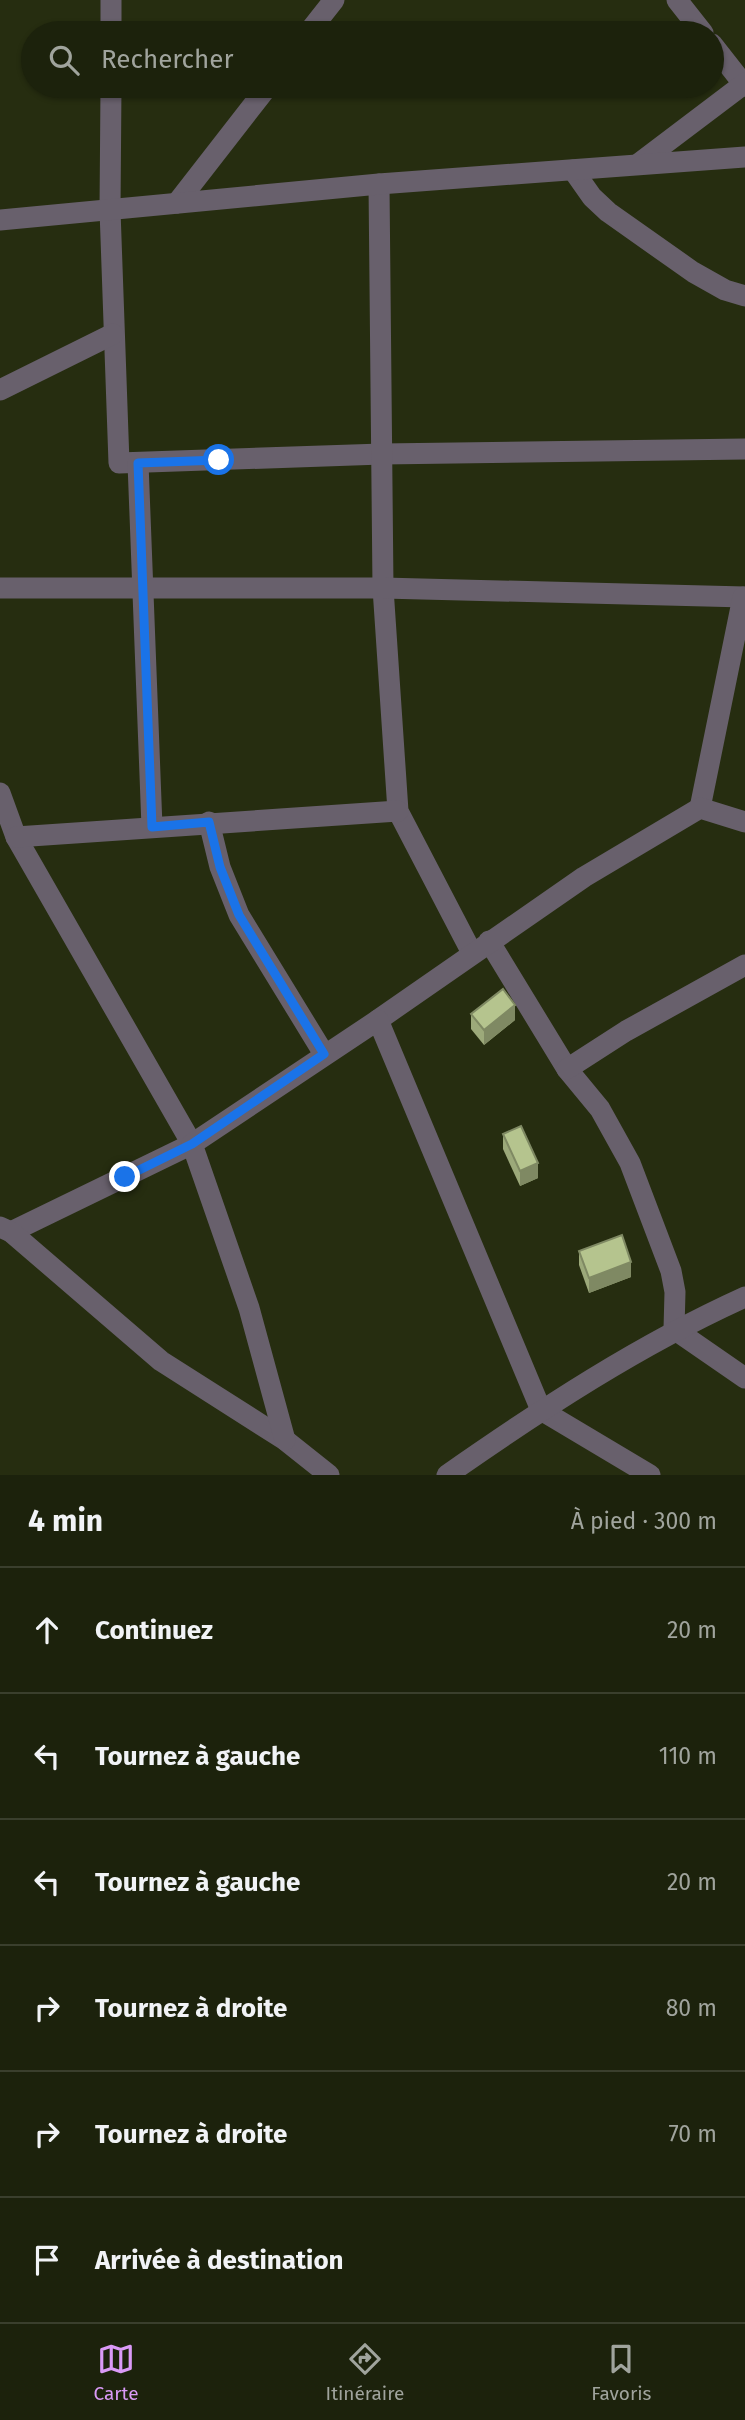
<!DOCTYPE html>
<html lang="fr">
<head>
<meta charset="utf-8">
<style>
	body { margin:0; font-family:"Fira Sans",sans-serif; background:#292f1a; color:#f1f3f6 }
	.stop { position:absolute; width:21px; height:21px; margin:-16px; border:5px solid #1a73e8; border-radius:50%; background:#fff }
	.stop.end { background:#1a73e8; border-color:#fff; box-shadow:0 2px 7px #0008 }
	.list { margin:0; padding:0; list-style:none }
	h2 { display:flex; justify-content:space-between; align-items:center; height:91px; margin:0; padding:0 28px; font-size:30px }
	h2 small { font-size:23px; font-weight:400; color:#a0a49d }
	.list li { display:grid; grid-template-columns:46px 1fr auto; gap:21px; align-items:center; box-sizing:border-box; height:126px; padding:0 28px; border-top:2px solid #3a3f2d }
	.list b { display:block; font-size:26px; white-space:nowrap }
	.list em { font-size:23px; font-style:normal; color:#a0a49d }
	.icon { flex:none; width:38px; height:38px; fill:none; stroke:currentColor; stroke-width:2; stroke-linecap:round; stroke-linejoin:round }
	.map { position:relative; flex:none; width:745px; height:1475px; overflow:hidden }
	.search { position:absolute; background:#1c220c; box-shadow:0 2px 5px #0004; left:21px; right:21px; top:21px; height:77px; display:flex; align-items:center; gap:18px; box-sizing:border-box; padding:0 24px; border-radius:38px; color:#a0a49d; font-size:26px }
	.sheet { height:847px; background:#1c220c }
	nav { display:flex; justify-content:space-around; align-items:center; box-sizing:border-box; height:98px; border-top:2px solid #3a3f2d; background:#1c220c; font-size:19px; color:#a0a49d }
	nav a { display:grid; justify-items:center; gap:4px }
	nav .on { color:#da9af7 }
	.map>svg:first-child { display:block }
</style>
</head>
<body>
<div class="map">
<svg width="745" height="1475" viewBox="0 0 745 1475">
	<rect width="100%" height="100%" fill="#262d10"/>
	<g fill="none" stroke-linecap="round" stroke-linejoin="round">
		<g stroke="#68606c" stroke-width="21">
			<path d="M677,0L703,33"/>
			<path d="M111,33V0"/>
			<path d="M308,33L334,0"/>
			<path d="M712,44L745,86"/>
			<path d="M111,86L110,210L119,463L382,454L745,449"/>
			<path d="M638,164L745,83"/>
			<path d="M573,170L592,197L608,212L693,272L725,290L745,296"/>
			<path d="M379,184L383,588L398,811L472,953"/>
			<path d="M177,203L268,86"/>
			<path d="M0,220L379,184L745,157"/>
			<path d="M0,390L113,334"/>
			<path d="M138,463L152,827"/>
			<path d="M0,588H383L745,597"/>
			<path d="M0,793L16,837L192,1144L11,1232"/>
			<path d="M700,808L743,597"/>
			<path d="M209,822L220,867L239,915L324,1054"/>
			<path d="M16,837L398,811"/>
			<path d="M489,941L567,1069L600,1109L630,1163L671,1271L675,1292L674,1329L745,1378"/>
			<path d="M378,1020L584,877L700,808L745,822"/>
			<path d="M567,1069L626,1031L745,965"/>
			<path d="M0,1227L11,1232L161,1361L285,1440L329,1475"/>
			<path d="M285,1440L249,1308L192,1144L378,1020L541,1410L650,1475"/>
			<path d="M447,1475C543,1408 639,1345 745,1297"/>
		</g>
	</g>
	<g fill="#9ca97a">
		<path d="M471,1014L515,1020L484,1045L471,1029Z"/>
		<path d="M503,1134L538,1178L520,1186L503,1149Z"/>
		<path d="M579,1251L631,1277L589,1293L579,1265Z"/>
	</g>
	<g fill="#7f8963">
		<path d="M515,1005V1020L484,1045V1030Z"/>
		<path d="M538,1163V1178L520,1186V1171Z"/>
		<path d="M631,1262V1277L589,1293V1278Z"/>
	</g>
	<g fill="#b5c48e" stroke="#7f8963" stroke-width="2">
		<path d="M503,989L515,1005L484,1030L471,1014Z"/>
		<path d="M521,1126L538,1163L520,1171L503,1134Z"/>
		<path d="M622,1235L631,1262L589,1278L579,1251Z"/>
	</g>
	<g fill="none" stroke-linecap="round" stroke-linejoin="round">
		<path stroke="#1a73e8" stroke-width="9" d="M125,1177L192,1144L324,1054L239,915L220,867L209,822L152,827L138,463L219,460"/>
	</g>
</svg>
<div class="stop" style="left:219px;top:460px"></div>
<div class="stop end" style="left:125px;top:1177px"></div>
<div class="search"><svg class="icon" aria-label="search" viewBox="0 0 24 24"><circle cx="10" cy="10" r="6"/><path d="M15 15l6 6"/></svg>Rechercher</div>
</div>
<section class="sheet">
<h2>4 min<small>À pied · 300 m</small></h2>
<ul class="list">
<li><svg class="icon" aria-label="ahead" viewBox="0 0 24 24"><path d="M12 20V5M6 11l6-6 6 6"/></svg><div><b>Continuez</b></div><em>20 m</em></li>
<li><svg class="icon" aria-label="left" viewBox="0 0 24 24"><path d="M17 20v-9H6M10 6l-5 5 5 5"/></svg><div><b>Tournez à gauche</b></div><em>110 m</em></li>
<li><svg class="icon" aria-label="left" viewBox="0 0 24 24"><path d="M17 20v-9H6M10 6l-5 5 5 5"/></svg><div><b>Tournez à gauche</b></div><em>20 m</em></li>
<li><svg class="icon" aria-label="right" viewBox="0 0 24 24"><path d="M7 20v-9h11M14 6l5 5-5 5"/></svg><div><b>Tournez à droite</b></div><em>80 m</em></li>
<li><svg class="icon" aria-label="right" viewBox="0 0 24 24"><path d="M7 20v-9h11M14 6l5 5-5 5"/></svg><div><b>Tournez à droite</b></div><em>70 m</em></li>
<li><svg class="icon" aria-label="arrive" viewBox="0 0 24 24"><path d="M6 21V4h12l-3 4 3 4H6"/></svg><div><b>Arrivée à destination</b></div></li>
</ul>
</section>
<nav>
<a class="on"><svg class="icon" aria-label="map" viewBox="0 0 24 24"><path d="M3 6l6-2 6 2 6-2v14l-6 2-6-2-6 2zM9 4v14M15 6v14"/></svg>Carte</a>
<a><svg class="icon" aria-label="directions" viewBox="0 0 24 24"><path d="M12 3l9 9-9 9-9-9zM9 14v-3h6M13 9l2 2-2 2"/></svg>Itinéraire</a>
<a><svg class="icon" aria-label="saved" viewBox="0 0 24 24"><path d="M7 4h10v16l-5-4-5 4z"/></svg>Favoris</a>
</nav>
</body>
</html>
